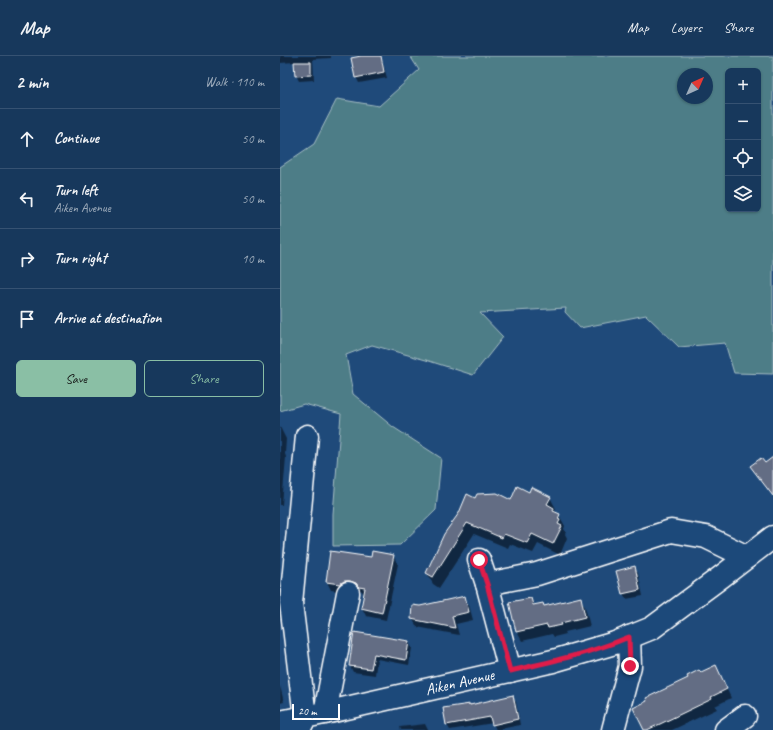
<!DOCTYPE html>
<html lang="en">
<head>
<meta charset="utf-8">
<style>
	body { margin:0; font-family:Caveat,sans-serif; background:#203f62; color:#f1f3f6 }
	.controls { position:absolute; right:12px; top:12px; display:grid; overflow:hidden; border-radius:6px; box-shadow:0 1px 3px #0004 }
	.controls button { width:36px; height:36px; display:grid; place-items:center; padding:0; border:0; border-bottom:1px solid #365272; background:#17385c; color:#f1f3f6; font:20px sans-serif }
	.compass { position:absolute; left:397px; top:12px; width:36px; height:36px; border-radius:50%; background:#17385c; box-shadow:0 1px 3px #0004; rotate:45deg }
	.scale { position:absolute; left:12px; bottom:10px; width:48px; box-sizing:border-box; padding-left:4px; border:2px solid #fff; border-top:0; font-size:11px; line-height:14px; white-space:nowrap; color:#fff; -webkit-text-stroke:3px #1f4a7a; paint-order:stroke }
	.stop { position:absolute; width:12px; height:12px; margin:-9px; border:3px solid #e11d48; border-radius:50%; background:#fff }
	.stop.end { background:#e11d48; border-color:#fff; box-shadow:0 1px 4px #0008 }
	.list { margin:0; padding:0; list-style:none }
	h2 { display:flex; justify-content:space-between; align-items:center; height:52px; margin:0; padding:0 16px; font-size:17px }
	h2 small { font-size:13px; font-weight:400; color:#9eacbb }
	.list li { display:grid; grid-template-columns:26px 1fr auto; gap:12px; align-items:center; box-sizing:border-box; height:60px; padding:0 16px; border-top:1px solid #365272 }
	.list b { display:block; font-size:15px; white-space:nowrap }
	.list p { margin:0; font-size:13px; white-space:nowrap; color:#9eacbb }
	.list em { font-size:13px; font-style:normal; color:#9eacbb }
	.actions { display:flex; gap:8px; padding:12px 16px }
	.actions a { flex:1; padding:9px 0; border:1px solid #8abfa5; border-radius:6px; text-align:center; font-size:14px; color:#8abfa5 }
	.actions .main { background:#8abfa5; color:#111 }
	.icon { flex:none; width:22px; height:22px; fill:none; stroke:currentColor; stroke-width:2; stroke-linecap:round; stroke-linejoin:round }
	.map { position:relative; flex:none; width:493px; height:674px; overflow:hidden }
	header { display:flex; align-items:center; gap:24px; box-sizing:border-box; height:56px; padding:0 20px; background:#17385c; border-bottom:1px solid #365272 }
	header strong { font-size:19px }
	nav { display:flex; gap:22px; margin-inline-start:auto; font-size:14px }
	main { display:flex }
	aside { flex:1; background:#17385c }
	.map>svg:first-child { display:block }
</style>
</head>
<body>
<header>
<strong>Map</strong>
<nav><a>Map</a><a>Layers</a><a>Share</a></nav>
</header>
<main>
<aside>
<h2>2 min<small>Walk · 110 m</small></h2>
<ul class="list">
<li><svg class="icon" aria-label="ahead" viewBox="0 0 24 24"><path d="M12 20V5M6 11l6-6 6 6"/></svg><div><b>Continue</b></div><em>50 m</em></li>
<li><svg class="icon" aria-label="left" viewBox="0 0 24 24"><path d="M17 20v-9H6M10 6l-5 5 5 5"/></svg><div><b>Turn left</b><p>Aiken Avenue</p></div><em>50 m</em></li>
<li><svg class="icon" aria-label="right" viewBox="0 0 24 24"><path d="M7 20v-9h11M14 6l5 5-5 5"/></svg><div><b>Turn right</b></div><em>10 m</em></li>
<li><svg class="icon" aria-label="arrive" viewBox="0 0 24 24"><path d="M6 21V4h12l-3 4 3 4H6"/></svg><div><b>Arrive at destination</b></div></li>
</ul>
<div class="actions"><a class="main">Save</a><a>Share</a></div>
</aside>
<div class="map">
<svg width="493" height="674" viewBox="0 0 493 674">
	<rect width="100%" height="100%" fill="#1f4a7a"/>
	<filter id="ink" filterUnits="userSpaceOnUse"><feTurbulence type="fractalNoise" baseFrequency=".025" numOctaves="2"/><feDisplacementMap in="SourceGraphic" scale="8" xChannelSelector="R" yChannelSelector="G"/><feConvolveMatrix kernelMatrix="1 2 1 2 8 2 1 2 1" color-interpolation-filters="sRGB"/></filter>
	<g filter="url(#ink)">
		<path fill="#4e7d87" stroke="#a6bec3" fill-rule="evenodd" d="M130,0H493V318L454,317L445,287L399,291L366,259L300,272L285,256L286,252L200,257L223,281L193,319L146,304L92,289L66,299L73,338L113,371L161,402L156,454L120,489L53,490V458L61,358L24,348L0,355V111L34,88L57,43L99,50L139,14ZM448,15H478V153H448ZM403,18H427V42H403Z"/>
		<g fill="#0007">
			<path d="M0,0H51V2L33,3L34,24L19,25L16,19L15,6L0,7Z"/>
			<path d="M85,0H101L107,22L79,27L76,21Z"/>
			<path d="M0,371L6,383L5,398L6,401L2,449H0Z"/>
			<path d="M250,437L270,441L276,453L275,455L279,459L285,470L284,473L286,476L285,478L287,482L280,499L258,488L253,497L230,488L228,492L194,478L159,532L153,528L147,517L196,443L232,445Z"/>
			<path d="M113,500L118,508L106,564L86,560L82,552L84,539L82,535L75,532L64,536L51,534L47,526L92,502Z"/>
			<path d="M354,511L358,517L363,540L346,543L343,537Z"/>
			<path d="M184,541L189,549L193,564L176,568L179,579L137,571L132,562L140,551Z"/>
			<path d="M300,542L305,551L310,570L285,576L286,578L274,581L272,578L242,585L237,576L231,547L251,543L255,550L264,551Z"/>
			<path d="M75,577L129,586L132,592L129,609L97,603L95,619L73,616L70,610Z"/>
			<path d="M420,618L440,619L451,642L435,650L437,653L392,674H365Z"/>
			<path d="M0,630L4,646L0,647Z"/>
			<path d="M232,640L236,646L240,669L216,674L213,667L170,674L167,669L190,650Z"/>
			<path d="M145,668L148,674H121L120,671Z"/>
		</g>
		<g fill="#636d84" stroke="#fff">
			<path d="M81,0H101L104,16L75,22L71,2Z"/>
			<path d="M14,6H31V19L15,20Z"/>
			<path d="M493,401V440L470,410L481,402L485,407Z"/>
			<path d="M237,430L249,436L251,431L271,441L267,448L274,452L273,455L280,458L278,463L280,464L278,468L282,470L273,488L252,478L247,487L224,478L222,482L187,467L153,521L146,517L164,478L179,457L187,438L195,442L197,438L217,437L231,444Z"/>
			<path d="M50,495L91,501L92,495L114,499L102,557L81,552L85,532L79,531L76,527L70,525H64L60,528L46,526Z"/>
			<path d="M355,510L360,534L342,538L336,515Z"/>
			<path d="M185,540L189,556L172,560L175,572L131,563L132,549L140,550Z"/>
			<path d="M301,541L305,561L281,567L282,569L268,572L267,569L236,576L229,546L251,542L253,549L263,547L264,550Z"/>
			<path d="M74,576L129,585L126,604L94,598L91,613L69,610Z"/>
			<path d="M436,609L447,633L431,641L432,643L380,668L367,674H364L353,652L367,645L366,642L408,622L407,620L419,614L421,616Z"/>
			<path d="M233,639L238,663L212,669L210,661L166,669L163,652L190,648V649Z"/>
		</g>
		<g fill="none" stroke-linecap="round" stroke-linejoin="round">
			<defs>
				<g id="minor">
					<path d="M199,504L207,528L230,615"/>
					<path d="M207,528L257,518L391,475L426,481L467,501"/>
					<path d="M45,657L68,537"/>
					<path id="s1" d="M0,666L49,656L273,605L335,587L372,572L441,521L493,481"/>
					<path d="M19,674L25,661L11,547L27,380"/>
					<path d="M333,674L350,610L349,581"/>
					<path d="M446,674L465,660"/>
				</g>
			</defs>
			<use href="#minor" stroke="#fff" stroke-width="25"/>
			<use href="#minor" stroke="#1f4a7a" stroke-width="22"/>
		</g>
	</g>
	<g fill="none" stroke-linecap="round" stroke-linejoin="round" filter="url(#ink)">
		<path stroke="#e11d48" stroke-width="5" d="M199,504L207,528L230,615C270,606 311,597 349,581L350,610"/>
	</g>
	<g text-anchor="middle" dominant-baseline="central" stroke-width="3" stroke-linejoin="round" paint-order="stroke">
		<g font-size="16" fill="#fff" stroke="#1f4a7a">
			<text stroke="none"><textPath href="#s1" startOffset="184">Aiken Avenue</textPath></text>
		</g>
	</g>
</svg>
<div class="controls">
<button>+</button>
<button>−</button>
<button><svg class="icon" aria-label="locate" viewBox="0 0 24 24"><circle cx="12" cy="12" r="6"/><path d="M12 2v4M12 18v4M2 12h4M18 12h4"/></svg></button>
<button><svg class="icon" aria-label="layers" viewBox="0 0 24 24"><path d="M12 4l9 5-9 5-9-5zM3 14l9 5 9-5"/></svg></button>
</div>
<svg class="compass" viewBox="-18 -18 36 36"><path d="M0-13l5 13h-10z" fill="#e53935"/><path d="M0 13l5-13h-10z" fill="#9eacbb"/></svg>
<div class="scale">20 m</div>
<div class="stop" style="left:199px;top:504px"></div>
<div class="stop end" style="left:350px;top:610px"></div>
</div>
</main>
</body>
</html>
